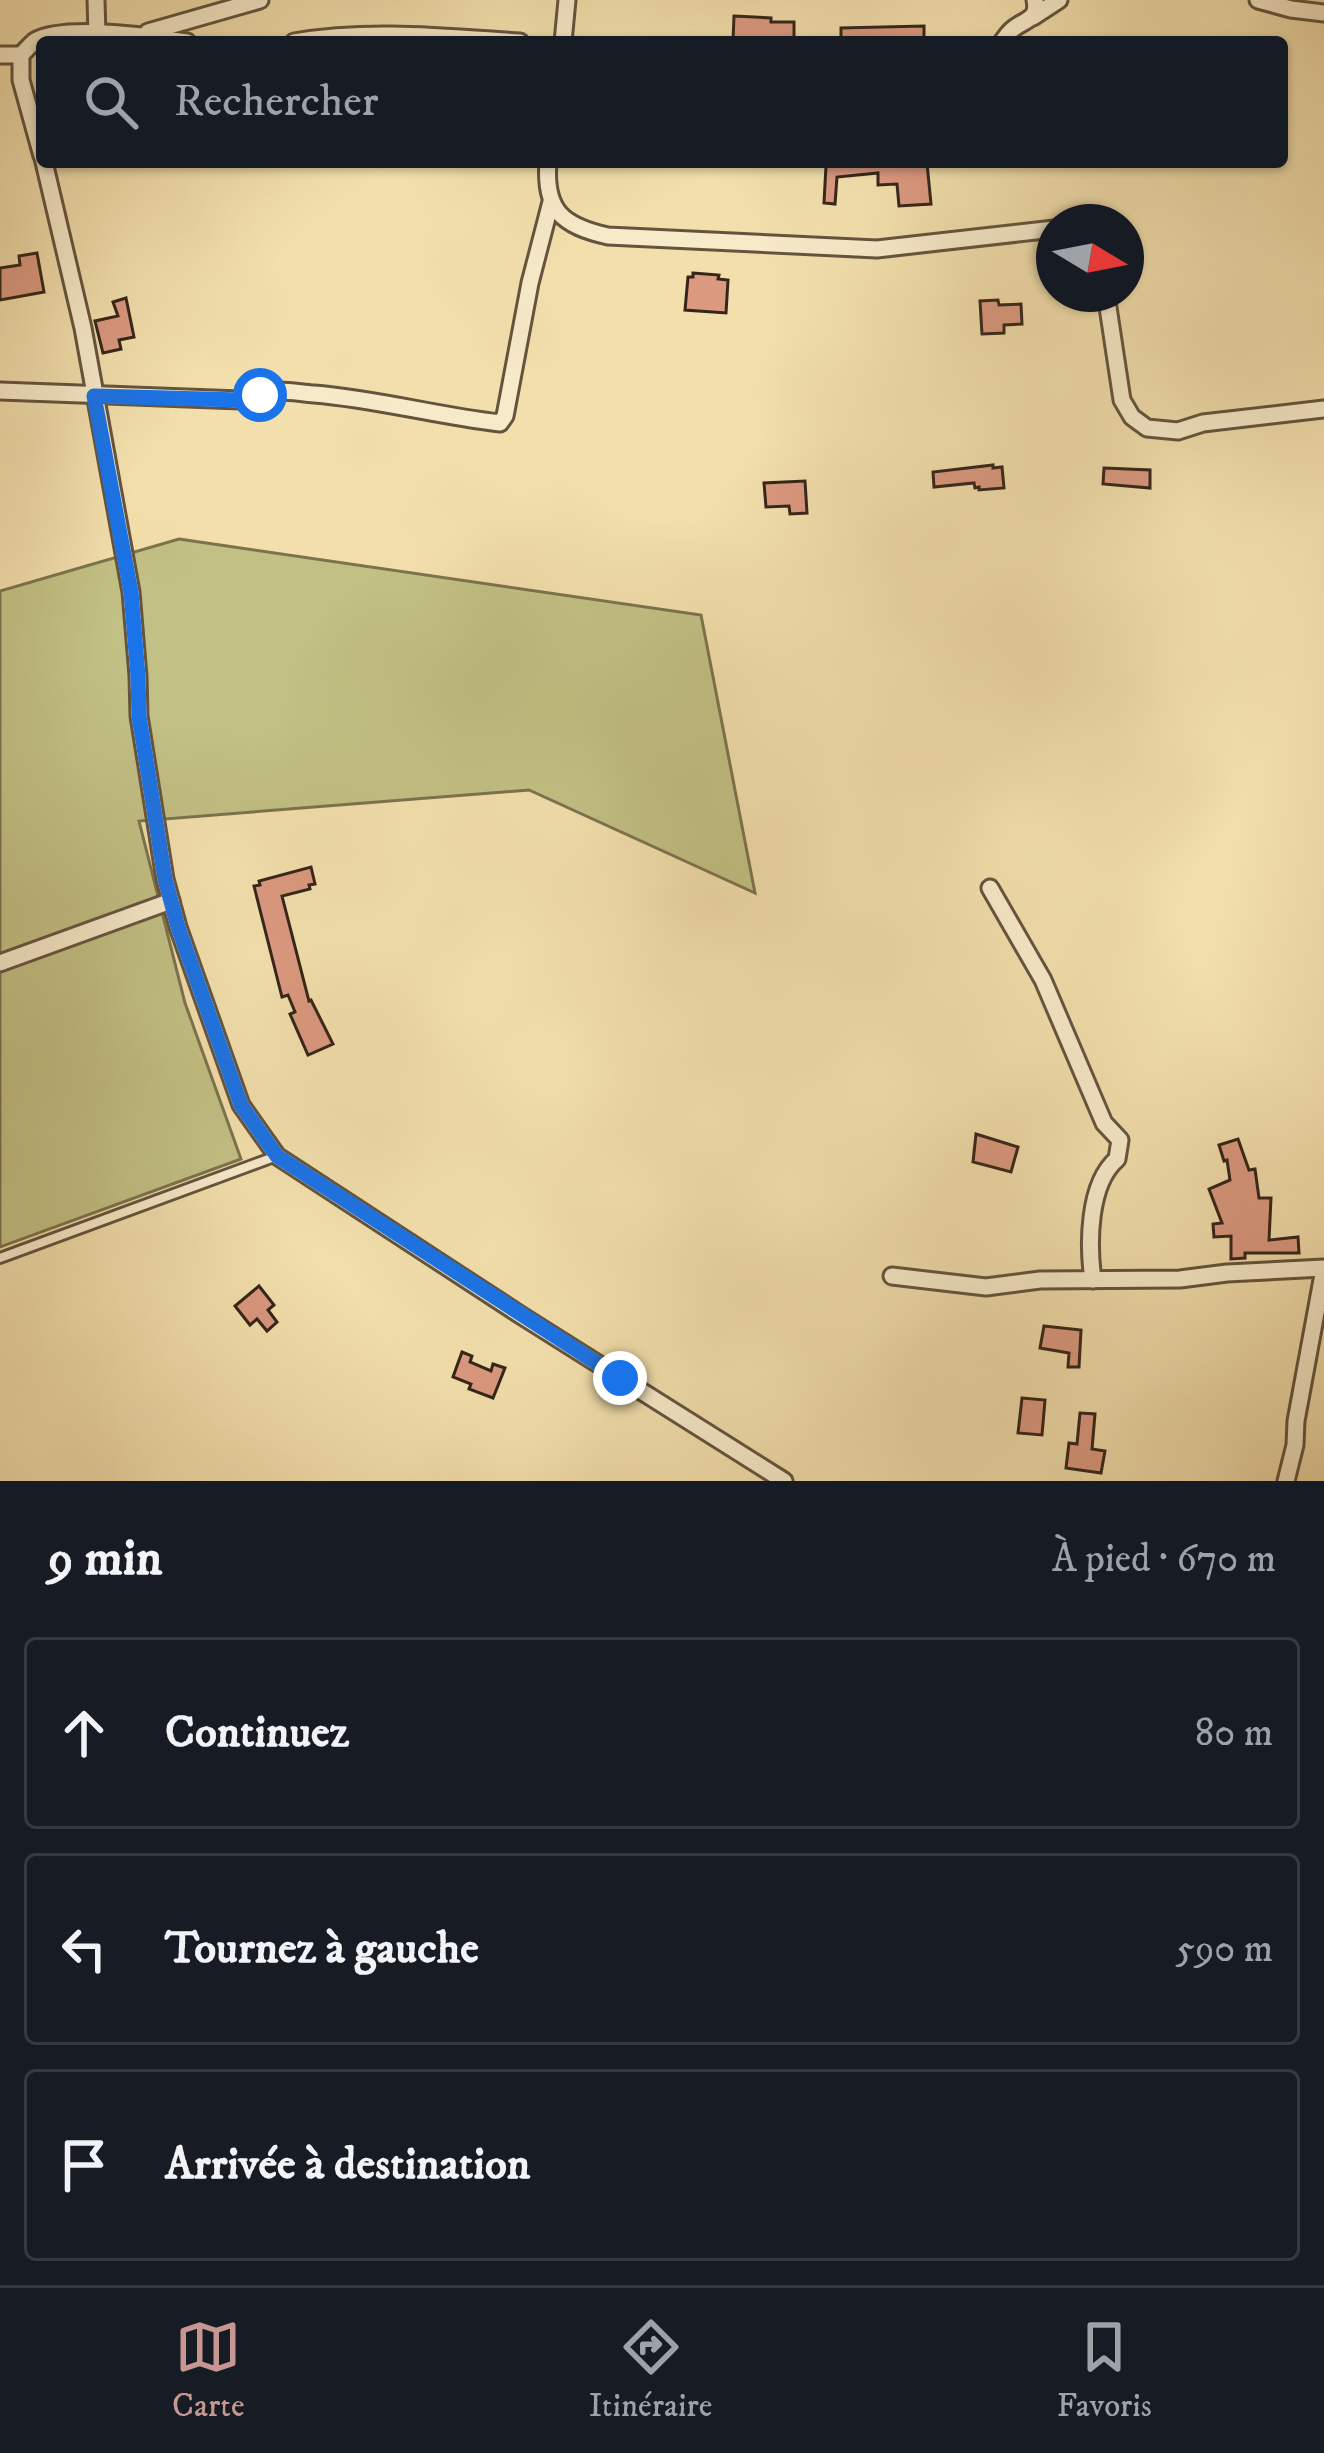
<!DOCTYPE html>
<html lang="fr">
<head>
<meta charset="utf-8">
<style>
	body { margin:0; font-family:"IM FELL DW Pica",serif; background:#20242c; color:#f1f3f6 }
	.compass { position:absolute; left:1036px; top:204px; width:108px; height:108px; border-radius:50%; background:#171b24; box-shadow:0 3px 9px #0004; rotate:100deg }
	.stop { position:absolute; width:36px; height:36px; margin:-27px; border:9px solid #1a73e8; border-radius:50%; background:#fff }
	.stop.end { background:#1a73e8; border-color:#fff; box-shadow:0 3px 12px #0008 }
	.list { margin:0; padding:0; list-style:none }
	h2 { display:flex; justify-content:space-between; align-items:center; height:156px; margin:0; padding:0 48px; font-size:51px }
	h2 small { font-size:39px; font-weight:400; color:#9ea1a6 }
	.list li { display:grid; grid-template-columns:78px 1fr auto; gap:36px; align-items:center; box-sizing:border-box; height:192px; margin:0 24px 24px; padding:0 24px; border:3px solid #363941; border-radius:12px }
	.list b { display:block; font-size:45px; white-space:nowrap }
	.list em { font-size:39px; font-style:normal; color:#9ea1a6 }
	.icon { flex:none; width:66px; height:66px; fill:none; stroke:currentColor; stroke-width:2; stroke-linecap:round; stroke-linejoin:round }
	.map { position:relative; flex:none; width:1324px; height:1481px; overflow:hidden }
	.search { position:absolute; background:#171b24; box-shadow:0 3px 9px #0004; left:36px; right:36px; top:36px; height:132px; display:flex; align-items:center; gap:30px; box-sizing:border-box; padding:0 42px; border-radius:12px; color:#9ea1a6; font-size:45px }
	.sheet { height:804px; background:#171b24 }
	nav { display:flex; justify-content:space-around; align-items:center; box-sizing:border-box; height:168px; border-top:3px solid #363941; background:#171b24; font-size:33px; color:#9ea1a6 }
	nav a { display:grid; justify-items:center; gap:6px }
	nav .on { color:#c59692 }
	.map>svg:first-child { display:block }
</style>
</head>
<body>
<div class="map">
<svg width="1324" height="1481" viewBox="0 0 1324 1481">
	<rect width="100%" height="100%" fill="#f2dfac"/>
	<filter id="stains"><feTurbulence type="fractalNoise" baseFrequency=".00167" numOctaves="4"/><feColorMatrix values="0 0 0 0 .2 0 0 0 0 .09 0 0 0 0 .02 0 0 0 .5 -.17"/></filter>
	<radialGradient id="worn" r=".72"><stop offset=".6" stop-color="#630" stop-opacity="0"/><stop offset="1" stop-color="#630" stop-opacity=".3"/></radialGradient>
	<path fill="#c2c084" stroke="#7c734e" stroke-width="3" d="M179,539L701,615L755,893L529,790L139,821L185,1003L241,1159L0,1247V591Z"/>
	<g fill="#db9980" stroke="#352619" stroke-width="3">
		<path d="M734,16L771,18V22H794V42L733,41Z"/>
		<path d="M924,26V42H841V28Z"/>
		<path d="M870,162L927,163L931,204L899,206L897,184L878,185V173L837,177L835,204L824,203L826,166Z"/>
		<path d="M37,253L44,292L0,300V268L20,265L19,256Z"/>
		<path d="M693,273L719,275L718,279L728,280L726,313L685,310L688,277H693Z"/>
		<path d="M126,298L134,337L119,340L121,349L103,353L95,321L118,316L113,302Z"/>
		<path d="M998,300L999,305L1021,304L1022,324L1004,325V333L982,334L980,301Z"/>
		<path d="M993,465V468L1002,467L1004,488L979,490V487L975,488L974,483L934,487L933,472Z"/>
		<path d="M1104,468L1150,470V488L1103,484Z"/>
		<path d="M805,481L807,513L790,514L789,506L766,507L764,483Z"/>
		<path d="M311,867L315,884L309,885L310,889L282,896L309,1001L311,1000L333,1044L308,1055L290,1014L295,1012L288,995L282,997L254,886L260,885L259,881Z"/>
		<path d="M976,1134L1018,1147L1011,1172L973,1162Z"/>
		<path d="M1238,1139L1249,1170L1255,1169L1259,1198H1271L1269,1240L1298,1237L1299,1253H1245V1258L1231,1259V1236L1214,1237L1213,1224L1222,1223L1209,1189L1230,1180L1227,1160L1224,1161L1219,1145Z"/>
		<path d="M259,1286L274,1305L268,1310L277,1322L267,1331L257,1319L250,1325L235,1306Z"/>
		<path d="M1044,1326L1081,1330L1079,1367H1068L1069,1353L1040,1348Z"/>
		<path d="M462,1352L472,1356L470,1362L491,1371L493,1364L505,1368L493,1398L469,1389L471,1384L453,1377Z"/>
		<path d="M1022,1398L1045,1400L1042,1435L1018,1433Z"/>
		<path d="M1080,1413L1095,1414L1092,1449L1105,1451L1101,1473L1066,1468L1069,1443L1077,1444Z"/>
	</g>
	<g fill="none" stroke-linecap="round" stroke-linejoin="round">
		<defs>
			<path id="service" d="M0,1258L274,1157"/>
			<g id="minor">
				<path d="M96,0L97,35"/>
				<path d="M1258,0L1291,9L1324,13"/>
				<path d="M1033,17L1059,0"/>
				<path d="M148,32L260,0"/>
				<path d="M294,42C368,29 444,37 520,42"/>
				<path d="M563,42L567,0"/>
				<path d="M1002,42C1005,38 1008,33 1013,29C1025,19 1039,20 1035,0"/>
				<path d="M0,55H21"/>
				<path d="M42,156L21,80V55C25,51 31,44 35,41C64,24 153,37 187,42"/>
				<path d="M44,162L83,328L131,592L138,676L139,716L165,879L178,927L241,1105L277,1156L522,1316L784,1481"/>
				<path d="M548,162C544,211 563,226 608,236L877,249L1054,229"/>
				<path d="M1106,294L1122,400L1132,417L1147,428L1178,431L1203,423L1324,409"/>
				<path d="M0,391L240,400C250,399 257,394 267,392C281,389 299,393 314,394C377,399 437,416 500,423L505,416L530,283L551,202"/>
				<path d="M990,888L1043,980L1104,1123L1120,1140L1117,1159C1088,1184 1088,1244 1093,1280"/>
				<path d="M0,963L171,901"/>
				<path d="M892,1276L986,1287L1040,1280L1180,1279L1227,1273L1324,1268"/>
				<path d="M1286,1481L1295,1445L1296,1421L1324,1269"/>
			</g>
		</defs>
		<use href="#service" stroke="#64543e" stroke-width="14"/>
		<use href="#minor" stroke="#64543e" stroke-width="21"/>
		<use href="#service" stroke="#f7eac9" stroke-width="8"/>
		<use href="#minor" stroke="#f7eac9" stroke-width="15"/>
	</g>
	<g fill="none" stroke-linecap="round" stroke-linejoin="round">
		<path stroke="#1a73e8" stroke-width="15" d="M260,395L240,400L94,396L131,592L138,676L139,716L165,879L178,927L241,1105L277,1156L620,1378"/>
	</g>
	<rect width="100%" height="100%" filter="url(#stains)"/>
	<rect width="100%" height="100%" fill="url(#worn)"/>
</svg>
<svg class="compass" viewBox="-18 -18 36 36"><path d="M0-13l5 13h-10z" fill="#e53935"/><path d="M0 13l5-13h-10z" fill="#9ea1a6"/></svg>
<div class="stop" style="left:260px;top:395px"></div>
<div class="stop end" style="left:620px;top:1378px"></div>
<div class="search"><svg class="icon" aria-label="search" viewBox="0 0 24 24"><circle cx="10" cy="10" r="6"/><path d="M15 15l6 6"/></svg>Rechercher</div>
</div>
<section class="sheet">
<h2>9 min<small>À pied · 670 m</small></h2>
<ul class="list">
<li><svg class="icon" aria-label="ahead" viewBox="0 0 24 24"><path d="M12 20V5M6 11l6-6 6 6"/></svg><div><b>Continuez</b></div><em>80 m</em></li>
<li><svg class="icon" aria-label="left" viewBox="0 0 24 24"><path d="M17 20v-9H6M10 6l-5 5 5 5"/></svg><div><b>Tournez à gauche</b></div><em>590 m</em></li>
<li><svg class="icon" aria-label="arrive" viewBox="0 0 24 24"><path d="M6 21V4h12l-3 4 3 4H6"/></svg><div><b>Arrivée à destination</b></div></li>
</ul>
</section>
<nav>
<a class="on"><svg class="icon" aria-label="map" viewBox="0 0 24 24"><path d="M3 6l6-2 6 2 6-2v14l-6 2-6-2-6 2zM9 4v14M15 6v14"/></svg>Carte</a>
<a><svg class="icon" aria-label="directions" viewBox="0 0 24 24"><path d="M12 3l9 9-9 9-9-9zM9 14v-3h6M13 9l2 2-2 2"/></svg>Itinéraire</a>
<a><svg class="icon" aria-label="saved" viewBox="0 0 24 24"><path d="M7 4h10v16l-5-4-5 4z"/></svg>Favoris</a>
</nav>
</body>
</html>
